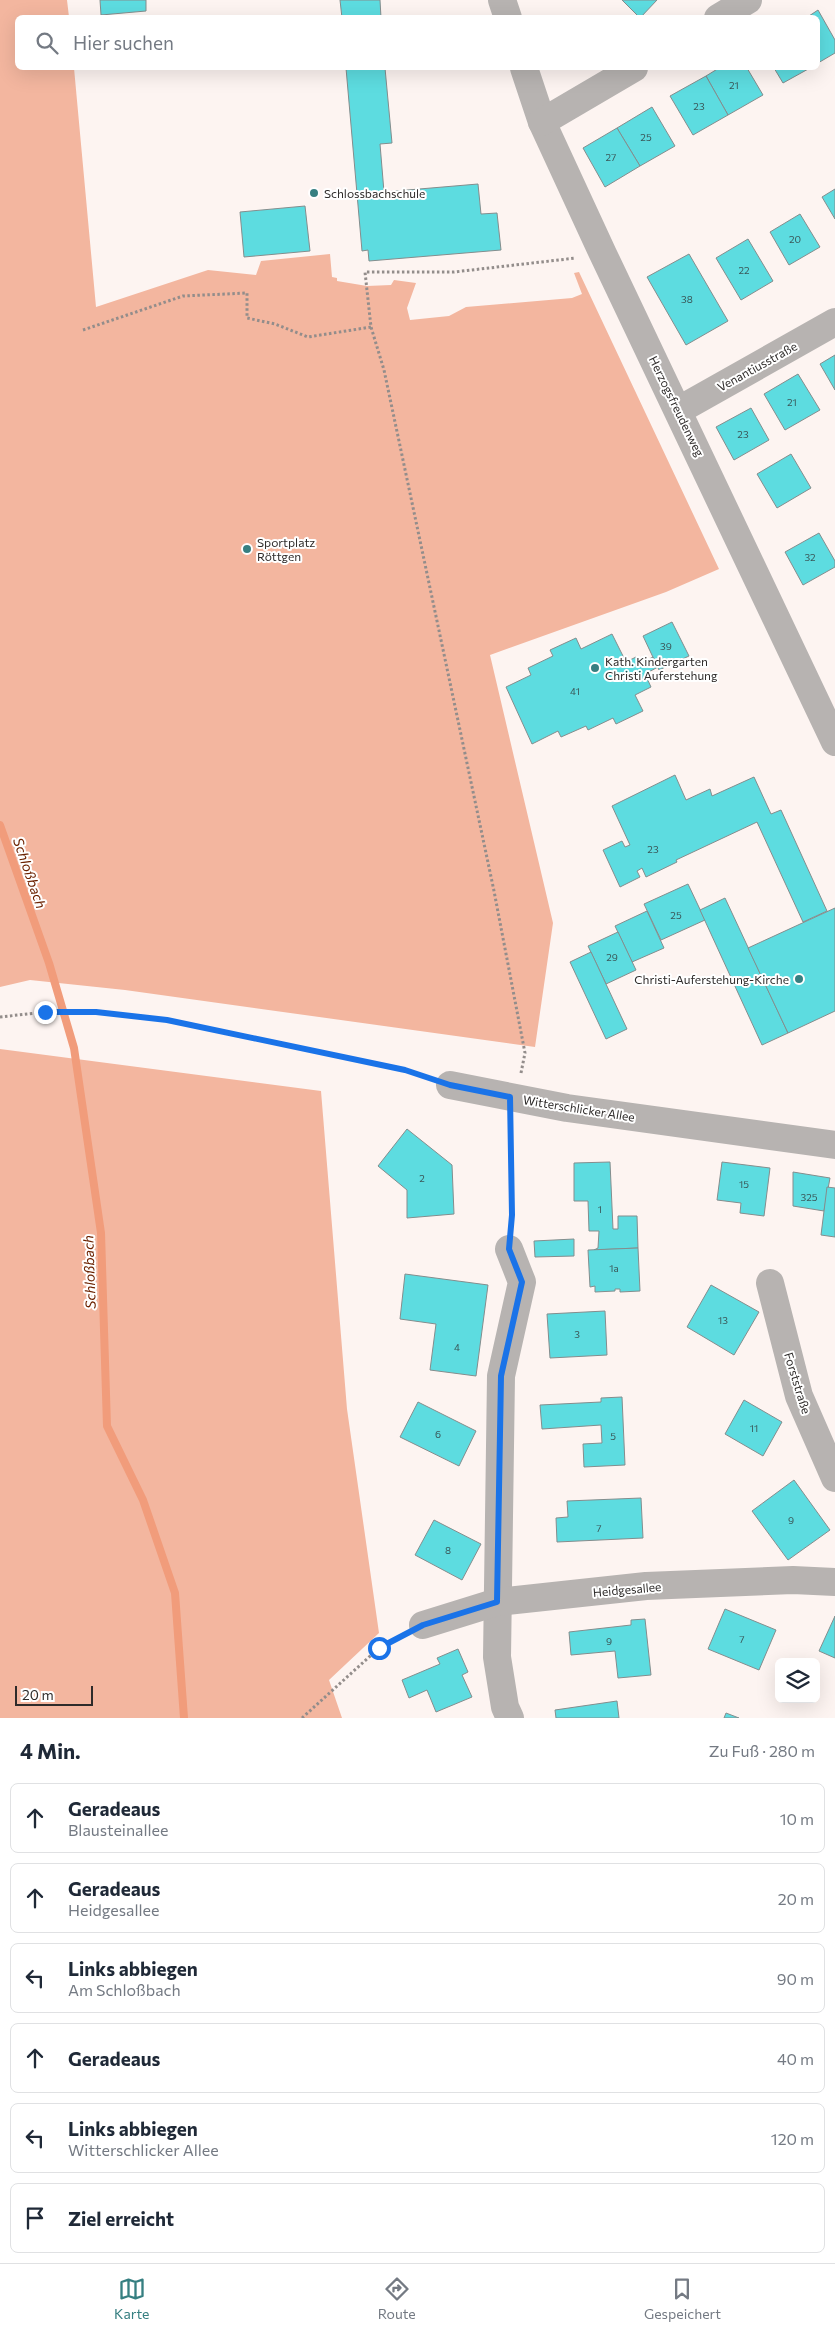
<!DOCTYPE html>
<html lang="de">
<head>
<meta charset="utf-8">
<style>
	body { margin:0; font-family:Commissioner,sans-serif; background:#f2f2f3; color:#1f2937 }
	.controls { position:absolute; right:15px; bottom:15px; display:grid; overflow:hidden; border-radius:8px; box-shadow:0 5px 20px #0002 }
	.controls button { width:45px; height:45px; display:grid; place-items:center; padding:0; border:0; border-bottom:1px solid #e0e1e3; background:#fff; color:#1f2937; font:25px sans-serif }
	.scale { position:absolute; left:15px; bottom:12px; width:78px; box-sizing:border-box; padding-left:5px; border:2px solid #2e2b2a; border-top:0; font-size:14px; line-height:18px; white-space:nowrap; color:#2e2b2a; -webkit-text-stroke:4px #fff; paint-order:stroke }
	.stop { position:absolute; width:15px; height:15px; margin:-11px; border:4px solid #1a73e8; border-radius:50%; background:#fff }
	.stop.end { background:#1a73e8; border-color:#fff; box-shadow:0 1px 5px #0008 }
	.list { margin:0; padding:0; list-style:none }
	h2 { display:flex; justify-content:space-between; align-items:center; height:65px; margin:0; padding:0 20px; font-size:21px }
	h2 small { font-size:16px; font-weight:400; color:#747a83 }
	.list li { display:grid; grid-template-columns:32px 1fr auto; gap:15px; align-items:center; box-sizing:border-box; height:70px; margin:0 10px 10px; padding:0 10px; border:1px solid #e0e1e3; border-radius:8px }
	.list b { display:block; font-size:19px; white-space:nowrap }
	.list p { margin:0; font-size:16px; white-space:nowrap; color:#747a83 }
	.list em { font-size:16px; font-style:normal; color:#747a83 }
	.icon { flex:none; width:28px; height:28px; fill:none; stroke:currentColor; stroke-width:2; stroke-linecap:round; stroke-linejoin:round }
	.map { position:relative; flex:none; width:835px; height:1718px; overflow:hidden }
	.search { position:absolute; background:#fff; box-shadow:0 5px 20px #0002; left:15px; right:15px; top:15px; height:55px; display:flex; align-items:center; gap:12px; box-sizing:border-box; padding:0 18px; border-radius:8px; color:#747a83; font-size:19px }
	.sheet { height:545px; background:#fff }
	nav { display:flex; justify-content:space-around; align-items:center; box-sizing:border-box; height:70px; border-top:1px solid #e0e1e3; background:#fff; font-size:14px; color:#747a83 }
	nav a { display:grid; justify-items:center; gap:2px }
	nav .on { color:#367f81 }
	.map>svg:first-child { display:block }
</style>
</head>
<body>
<div class="map">
<svg width="835" height="1718" viewBox="0 0 835 1718">
	<rect width="100%" height="100%" fill="#fdf4f1"/>
	<g fill="#f3b69f">
		<path d="M0,0H67L69,17L18,18V68H74L96,307L208,270L256,275L261,261L330,254L332,277L337,278V281L367,286L391,285L394,280L416,283L407,308L410,320L449,316L466,307L572,298L582,294L574,273L579,272L719,569L666,592L490,655L553,923L535,1047L125,990L30,980L0,987Z"/>
		<path d="M0,1049L321,1091L347,1409L379,1633L329,1680L342,1718H0Z"/>
	</g>
	<g fill="none" stroke-linecap="round" stroke-linejoin="round">
		<path stroke="#f19c7b" stroke-width="8" d="M0,825L49,963L74,1048L101,1233L107,1426L143,1500L175,1593L184,1718"/>
	</g>
	<g fill="#5ddce0" stroke="#848d8d">
		<path d="M100,0H146V11L101,15Z"/>
		<path d="M340,0H380L381,18H342Z"/>
		<path d="M622,0H657L640,18Z"/>
		<path d="M818,10L835,40V53L818,63V18H806Z"/>
		<path d="M346,68H385L392,143L380,144L384,192L478,184L481,214L497,213L501,250L369,261L368,250L362,251Z"/>
		<path d="M719,68H747L763,95L728,115L706,76Z"/>
		<path d="M774,68H810L783,83Z"/>
		<path d="M706,76L728,115L693,135L670,96Z"/>
		<path d="M652,107L675,146L640,166L617,128Z"/>
		<path d="M617,128L640,166L605,187L583,148Z"/>
		<path d="M835,189V219L822,197Z"/>
		<path d="M305,206L310,251L244,257L240,212Z"/>
		<path d="M800,214L820,247L789,265L770,232Z"/>
		<path d="M748,239L773,281L741,300L716,258Z"/>
		<path d="M689,254L728,321L686,345L647,277Z"/>
		<path d="M835,355V390L820,364Z"/>
		<path d="M798,374L820,410L785,430L764,394Z"/>
		<path d="M751,408L769,440L734,460L716,427Z"/>
		<path d="M791,454L811,488L777,508L757,474Z"/>
		<path d="M819,533L835,561V567L803,585L785,552Z"/>
		<path d="M672,622L689,656L659,670L643,636Z"/>
		<path d="M612,634L626,662L636,657L640,664L653,657L658,667L645,674L651,687L635,695L643,711L616,724L613,718L588,730L586,726L561,737L558,731L532,744L506,687L531,675L528,668L553,656L550,650L576,638L581,649Z"/>
		<path d="M675,775L686,800L710,789L712,796L754,777L771,814L781,810L827,911L803,922L757,822L676,860L677,862L646,877L642,868L637,871L640,877L620,887L603,850L622,841L625,847L630,845L612,806Z"/>
		<path d="M688,884L705,920L661,940L644,904Z"/>
		<path d="M725,898L788,1033L762,1045L700,910Z"/>
		<path d="M835,908V1011L788,1033L748,948Z"/>
		<path d="M647,911L664,948L632,962L615,926Z"/>
		<path d="M618,932L636,970L606,984L588,946Z"/>
		<path d="M591,952L627,1029L606,1039L570,962Z"/>
		<path d="M407,1129L452,1165L454,1214L407,1218V1190L378,1166Z"/>
		<path d="M610,1162L613,1229H618V1216H637L638,1248L594,1250L598,1248L599,1231H589L588,1201H574V1163Z"/>
		<path d="M722,1162L770,1168L764,1216L740,1213L741,1203L717,1200Z"/>
		<path d="M793,1172L830,1178L824,1211L793,1206Z"/>
		<path d="M827,1187L835,1188V1237L821,1235Z"/>
		<path d="M574,1239V1256L535,1257L534,1241Z"/>
		<path d="M638,1248L640,1291L620,1292V1289H615V1291L595,1292V1286L590,1287L588,1250Z"/>
		<path d="M405,1274L488,1285L476,1376L430,1370L436,1324L400,1319Z"/>
		<path d="M711,1285L759,1312L734,1355L687,1327Z"/>
		<path d="M605,1311L607,1355L550,1358L547,1314Z"/>
		<path d="M622,1397L625,1465L584,1467L583,1444L602,1443L601,1425L542,1429L540,1405L601,1402V1398Z"/>
		<path d="M744,1400L782,1422L763,1456L725,1434Z"/>
		<path d="M418,1402L476,1431L459,1466L400,1437Z"/>
		<path d="M794,1480L830,1530L788,1560L752,1511Z"/>
		<path d="M641,1498L643,1538L557,1542L556,1518L568,1517L567,1501Z"/>
		<path d="M434,1520L481,1544L462,1580L415,1555Z"/>
		<path d="M725,1609L776,1630L759,1670L708,1649Z"/>
		<path d="M835,1616V1658L819,1651Z"/>
		<path d="M645,1619L651,1675L618,1678L615,1651L571,1655L569,1632L631,1625V1620Z"/>
		<path d="M458,1649L468,1672L462,1675L472,1697L436,1712L427,1690L409,1698L402,1680L440,1664L437,1658Z"/>
		<path d="M617,1701L619,1718H556L555,1710Z"/>
		<path d="M726,1713L739,1718H724Z"/>
	</g>
	<g fill="none" stroke-linecap="round" stroke-linejoin="round">
		<g stroke="#938d8b" stroke-width="3" stroke-dasharray="2.5 2.5" stroke-linecap="butt">
			<path d="M83,330L183,296L247,293V318L275,324L308,337L371,327"/>
			<path d="M0,1017L45,1012H96L167,1020L405,1070L425,1077"/>
			<path d="M521,1073L525,1053L494,891L384,370L371,327L365,272H454L576,258"/>
			<path d="M511,1125V1224"/>
			<path d="M302,1718L379,1648L399,1637"/>
		</g>
		<g stroke="#b7b3b1" stroke-width="28">
			<path d="M502,0L508,18"/>
			<path d="M718,18L748,0"/>
			<path d="M524,68L542,122L603,254L835,742"/>
			<path d="M542,122L634,68"/>
			<path d="M679,410L835,322"/>
			<path d="M450,1085L567,1108L835,1145"/>
			<path d="M509,1249L522,1282L501,1376L497,1657L505,1707L510,1718"/>
			<path d="M770,1283L799,1396L835,1478"/>
			<path d="M423,1625L497,1602L646,1586L793,1580L835,1582"/>
		</g>
	</g>
	<g fill="none" stroke-linecap="round" stroke-linejoin="round">
		<path stroke="#1a73e8" stroke-width="6" d="M45,1012H96L167,1020L405,1070L450,1085L510,1097L512,1215L509,1249L522,1282L501,1376L497,1602L423,1625L379,1648"/>
	</g>
	<g fill="#367f81" stroke="#fff" stroke-width="2">
		<circle cx="314" cy="193" r="5"/>
		<circle cx="247" cy="549" r="5"/>
		<circle cx="595" cy="668" r="5"/>
		<circle cx="799" cy="979" r="5"/>
	</g>
	<g text-anchor="middle" dominant-baseline="central" stroke-width="4" stroke-linejoin="round" paint-order="stroke">
		<g font-size="10" fill="#3a5758">
			<text x="734" y="85">21</text>
			<text x="699" y="106">23</text>
			<text x="646" y="137">25</text>
			<text x="611" y="157">27</text>
			<text x="795" y="239">20</text>
			<text x="744" y="270">22</text>
			<text x="687" y="299">38</text>
			<text x="792" y="402">21</text>
			<text x="743" y="434">23</text>
			<text x="810" y="557">32</text>
			<text x="666" y="646">39</text>
			<text x="575" y="691">41</text>
			<text x="653" y="849">23</text>
			<text x="676" y="915">25</text>
			<text x="612" y="957">29</text>
			<text x="422" y="1178">2</text>
			<text x="744" y="1184">15</text>
			<text x="809" y="1197">325</text>
			<text x="600" y="1209">1</text>
			<text x="614" y="1268">1a</text>
			<text x="723" y="1320">13</text>
			<text x="577" y="1334">3</text>
			<text x="457" y="1347">4</text>
			<text x="754" y="1428">11</text>
			<text x="438" y="1434">6</text>
			<text x="613" y="1436">5</text>
			<text x="791" y="1520">9</text>
			<text x="599" y="1528">7</text>
			<text x="448" y="1550">8</text>
			<text x="742" y="1639">7</text>
			<text x="609" y="1641">9</text>
		</g>
		<g font-size="12" fill="#2e2b2a" stroke="#fff" text-anchor="start">
			<text x="324" y="193">Schlossbachschule</text>
			<text x="257" y="542">Sportplatz<tspan x="257" dy="14">Röttgen</tspan></text>
			<text x="605" y="661">Kath. Kindergarten<tspan x="605" dy="14">Christi Auferstehung</tspan></text>
			<text x="789" y="979" text-anchor="end">Christi-Auferstehung-Kirche</text>
		</g>
		<g font-size="12" fill="#2e2b2a" stroke="#fff">
			<text transform="translate(757 366) rotate(-29)">Venantiusstraße</text>
			<text transform="translate(677 406) rotate(64)">Herzogsfreudenweg</text>
			<text transform="translate(579 1108) rotate(9)">Witterschlicker Allee</text>
			<text transform="translate(798 1383) rotate(73)">Forststraße</text>
			<text transform="translate(627 1589) rotate(-5)">Heidgesallee</text>
		</g>
		<g font-size="14" font-style="italic" fill="#6c2200" stroke="#fff">
			<text transform="translate(30 873) rotate(71)">Schloßbach</text>
			<text transform="translate(89 1272) rotate(-92)">Schloßbach</text>
		</g>
	</g>
</svg>
<div class="controls">
<button><svg class="icon" aria-label="layers" viewBox="0 0 24 24"><path d="M12 4l9 5-9 5-9-5zM3 14l9 5 9-5"/></svg></button>
</div>
<div class="scale">20 m</div>
<div class="stop" style="left:379px;top:1648px"></div>
<div class="stop end" style="left:45px;top:1012px"></div>
<div class="search"><svg class="icon" aria-label="search" viewBox="0 0 24 24"><circle cx="10" cy="10" r="6"/><path d="M15 15l6 6"/></svg>Hier suchen</div>
</div>
<section class="sheet">
<h2>4 Min.<small>Zu Fuß · 280 m</small></h2>
<ul class="list">
<li><svg class="icon" aria-label="ahead" viewBox="0 0 24 24"><path d="M12 20V5M6 11l6-6 6 6"/></svg><div><b>Geradeaus</b><p>Blausteinallee</p></div><em>10 m</em></li>
<li><svg class="icon" aria-label="ahead" viewBox="0 0 24 24"><path d="M12 20V5M6 11l6-6 6 6"/></svg><div><b>Geradeaus</b><p>Heidgesallee</p></div><em>20 m</em></li>
<li><svg class="icon" aria-label="left" viewBox="0 0 24 24"><path d="M17 20v-9H6M10 6l-5 5 5 5"/></svg><div><b>Links abbiegen</b><p>Am Schloßbach</p></div><em>90 m</em></li>
<li><svg class="icon" aria-label="ahead" viewBox="0 0 24 24"><path d="M12 20V5M6 11l6-6 6 6"/></svg><div><b>Geradeaus</b></div><em>40 m</em></li>
<li><svg class="icon" aria-label="left" viewBox="0 0 24 24"><path d="M17 20v-9H6M10 6l-5 5 5 5"/></svg><div><b>Links abbiegen</b><p>Witterschlicker Allee</p></div><em>120 m</em></li>
<li><svg class="icon" aria-label="arrive" viewBox="0 0 24 24"><path d="M6 21V4h12l-3 4 3 4H6"/></svg><div><b>Ziel erreicht</b></div></li>
</ul>
</section>
<nav>
<a class="on"><svg class="icon" aria-label="map" viewBox="0 0 24 24"><path d="M3 6l6-2 6 2 6-2v14l-6 2-6-2-6 2zM9 4v14M15 6v14"/></svg>Karte</a>
<a><svg class="icon" aria-label="directions" viewBox="0 0 24 24"><path d="M12 3l9 9-9 9-9-9zM9 14v-3h6M13 9l2 2-2 2"/></svg>Route</a>
<a><svg class="icon" aria-label="saved" viewBox="0 0 24 24"><path d="M7 4h10v16l-5-4-5 4z"/></svg>Gespeichert</a>
</nav>
</body>
</html>
